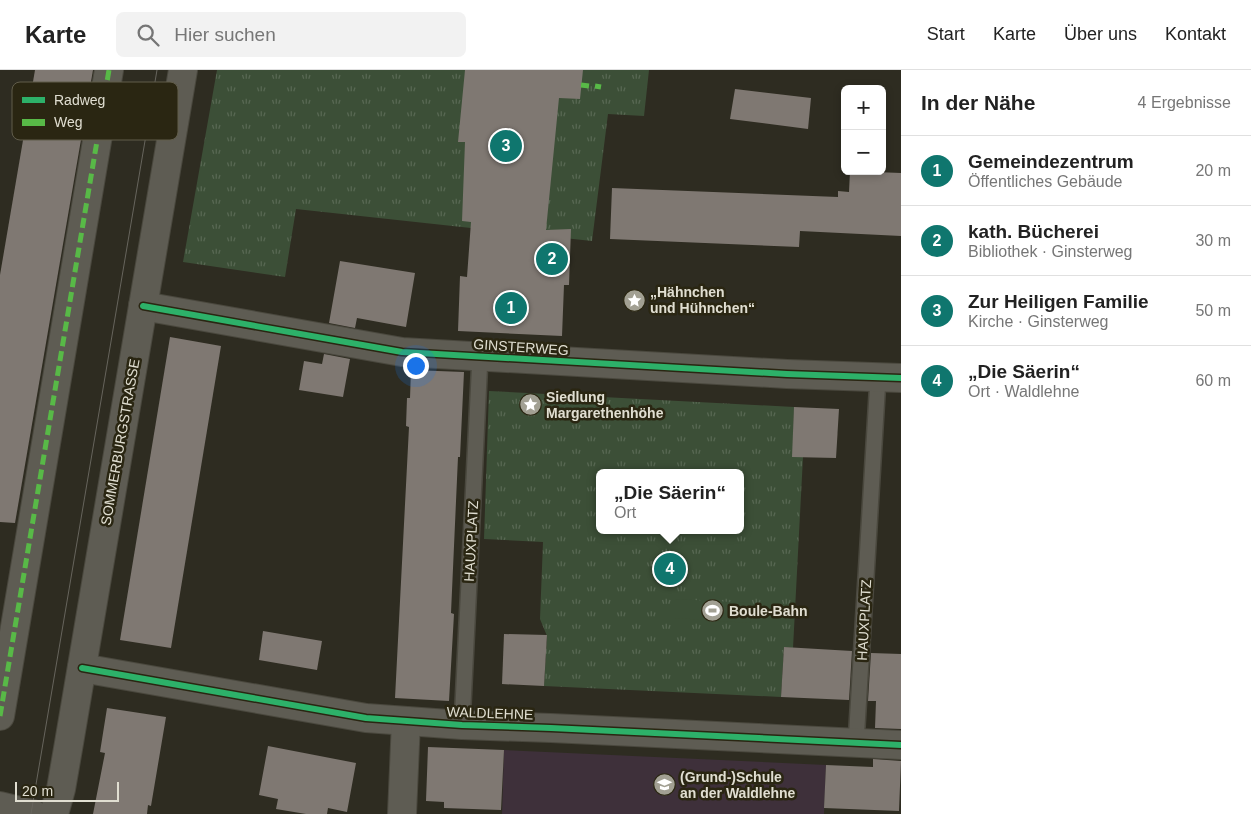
<!DOCTYPE html>
<html lang="de">
<head>
<meta charset="utf-8">
<style>
	body { margin:0; font-family:Arial,sans-serif; background:#f2f2f2; color:#222 }
	.controls { position:absolute; right:15px; top:15px; display:grid; overflow:hidden; border-radius:8px; box-shadow:0 2px 8px #0003 }
	.controls button { width:45px; height:45px; display:grid; place-items:center; padding:0; border:0; border-bottom:1px solid #e0e0e0; background:#fff; color:#222; font:25px sans-serif }
	.scale { position:absolute; left:15px; bottom:12px; width:104px; box-sizing:border-box; padding-left:5px; border:2px solid #e0ded1; border-top:0; font-size:14px; line-height:18px; white-space:nowrap; color:#e0ded1; -webkit-text-stroke:4px #2a2612; paint-order:stroke }
	.you { position:absolute; left:415px; top:295px; width:18px; height:18px; margin:-12px; border:4px solid #fff; border-radius:50%; background:#1a73e8; box-shadow:0 0 0 8px #1a73e833 }
	.badge { display:grid; place-items:center; width:32px; height:32px; border-radius:50%; background:#0f766e; color:#fff; font-size:16px; font-weight:700 }
	.pin { position:absolute; translate:-50% -50%; border:2px solid #fff; box-shadow:0 1px 5px #0006 }
	.popup { position:absolute; left:596px; top:399px; width:148px; height:65px; box-sizing:border-box; display:grid; place-content:center; border-radius:8px; background:#fff; filter:drop-shadow(0 1px 4px #0005); font-size:16px; white-space:nowrap; color:#767676 }
	.popup b { font-size:19px; color:#222 }
	.popup::after { content:''; position:absolute; left:50%; top:100%; margin-left:-10px; border:10px solid transparent; border-top-color:#fff }
	.list { margin:0; padding:0; list-style:none }
	h2 { display:flex; justify-content:space-between; align-items:center; height:65px; margin:0; padding:0 20px; font-size:21px }
	h2 small { font-size:16px; font-weight:400; color:#767676 }
	.list li { display:grid; grid-template-columns:32px 1fr auto; gap:15px; align-items:center; box-sizing:border-box; height:70px; padding:0 20px; border-top:1px solid #e0e0e0 }
	.list b { display:block; font-size:19px; white-space:nowrap }
	.list p { margin:0; font-size:16px; white-space:nowrap; color:#767676 }
	.list em { font-size:16px; font-style:normal; color:#767676 }
	.icon { flex:none; width:28px; height:28px; fill:none; stroke:currentColor; stroke-width:2; stroke-linecap:round; stroke-linejoin:round }
	.map { position:relative; flex:none; width:901px; height:744px; overflow:hidden }
	header { display:flex; align-items:center; gap:30px; box-sizing:border-box; height:70px; padding:0 25px; background:#fff; border-bottom:1px solid #e0e0e0 }
	header strong { font-size:24px }
	nav { display:flex; gap:28px; margin-inline-start:auto; font-size:18px }
	.search { width:350px; height:45px; background:#f2f2f2; display:flex; align-items:center; gap:12px; box-sizing:border-box; padding:0 18px; border-radius:8px; color:#767676; font-size:19px }
	main { display:flex }
	aside { flex:1; background:#fff }
	.map>svg:first-child { display:block }
</style>
</head>
<body>
<header>
<strong>Karte</strong>
<div class="search"><svg class="icon" aria-label="search" viewBox="0 0 24 24"><circle cx="10" cy="10" r="6"/><path d="M15 15l6 6"/></svg>Hier suchen</div>
<nav><a>Start</a><a>Karte</a><a>Über uns</a><a>Kontakt</a></nav>
</header>
<main>
<div class="map">
<svg width="901" height="744" viewBox="0 0 901 744">
	<defs>
		<pattern id="park-tufts" width="24" height="20" patternUnits="userSpaceOnUse" patternTransform="scale(1.25)"><rect width="24" height="20" fill="#3c4f37"/><path d="M3 7l-1-3M5 7V3M7 7l1-3M15 17l-1-3M17 17v-4M19 17l1-3" fill="none" stroke="#586853"/></pattern>
	</defs>
	<rect width="100%" height="100%" fill="#2e2c21"/>
	<path fill="#3e303a" d="M504,680L826,695L824,744H502Z"/>
	<g fill="url(#park-tufts)" fill-rule="evenodd">
		<path d="M217,0H649L644,46L608,44L592,171L296,139L285,207L183,192Z"/>
		<path d="M489,321L794,337L793,385L803,387L793,578L784,577L781,627L544,616L547,566L540,549L543,472L484,469ZM600,403H740V460H600Z"/>
	</g>
	<path fill="#3c4f37" d="M675,529L751,533L750,553L675,548Z"/>
	<g fill="#7f7872">
		<path d="M35,0H93L15,453L0,452V205Z"/>
		<path d="M465,0H583L580,29L559,28L546,160L571,159L569,215H564L562,266L458,261L460,206L467,207L471,152L462,151L465,72H458Z"/>
		<path d="M735,19L811,28L808,59L730,49Z"/>
		<path d="M850,101L901,103V166L800,161L799,177L610,169L612,118L838,127V121L849,122Z"/>
		<path d="M340,191L415,203L406,257L357,248L355,258L329,253Z"/>
		<path d="M170,267L221,276L171,578L120,570Z"/>
		<path d="M324,284L350,289L343,327L299,320L304,291L322,294Z"/>
		<path d="M411,300L464,302L460,387H458L451,543L454,544L449,631L395,628L409,357L406,356L407,328H410Z"/>
		<path d="M794,337L839,339L836,388L792,387Z"/>
		<path d="M263,561L322,571L317,600L259,590Z"/>
		<path d="M504,564L547,565L544,616L502,614Z"/>
		<path d="M784,577L852,581L849,630L781,627Z"/>
		<path d="M871,583L901,584V659L875,658L876,631H868Z"/>
		<path d="M107,638L166,647L151,736L148,735L147,744H93L105,683L100,682Z"/>
		<path d="M268,676L356,693L347,742L328,738L327,744H306L276,739L278,729L259,725Z"/>
		<path d="M428,677L504,680L501,740L444,738V732L426,731Z"/>
		<path d="M873,689L901,691L899,741L824,738L826,695L873,697Z"/>
	</g>
	<g fill="none" stroke-linecap="round" stroke-linejoin="round">
		<defs>
			<g id="lane">
				<path d="M462,655L480,287"/>
				<path d="M856,673L878,308"/>
			</g>
			<g id="street">
				<path d="M143,236L402,282L787,304L901,308"/>
				<path d="M82,598L366,648L462,655L551,658L901,675"/>
				<path d="M0,646L109,0"/>
				<path d="M0,736L33,744"/>
				<path d="M402,744L406,651"/>
			</g>
			<path id="secondary" d="M54,744L61,719L69,673L183,0"/>
		</defs>
		<use href="#lane" stroke="#4a483e" stroke-width="18"/>
		<use href="#street" stroke="#4a483e" stroke-width="30"/>
		<use href="#secondary" stroke="#4a483e" stroke-width="30"/>
		<use href="#lane" stroke="#5e5c53" stroke-width="15"/>
		<use href="#street" stroke="#5e5c53" stroke-width="28"/>
		<use href="#secondary" stroke="#5e5c53" stroke-width="28"/>
		<path stroke="#67655d" stroke-width="1" d="M31,744L157,0"/>
		<g stroke="#58b947" stroke-width="5" stroke-dasharray="10 5" stroke-linecap="butt">
			<path d="M581,15L589,16"/>
			<path d="M595,16L601,17"/>
			<path d="M0,646L109,0"/>
		</g>
		<defs>
			<g id="cycleway">
				<path d="M143,236L402,282L787,304L901,308"/>
				<path d="M82,598L366,648L462,655L551,658L901,675"/>
			</g>
		</defs>
		<use href="#cycleway" stroke="#2a2612" stroke-width="9"/>
		<use href="#cycleway" stroke="#2db169" stroke-width="6"/>
	</g>
	<defs>
		<symbol id="sight-disc" viewBox="-11 -11 22 22"><circle r="9.5" fill="#a2a093" stroke="#2a2612"/><path d="M0-6L1.8-2.2L6-1.7L2.9 1.2L3.7 5.4L0 3.3L-3.7 5.4L-2.9 1.2L-6-1.7L-1.8-2.2Z" fill="#fff"/></symbol>
		<symbol id="stadium-disc" viewBox="-11 -11 22 22"><circle r="9.5" fill="#a2a093" stroke="#2a2612"/><path d="M0-5a6.5 5 0 1 0 0 10a6.5 5 0 1 0 0-10ZM-3.5-1.8h7v3.6h-7Z" fill="#fff"/></symbol>
		<symbol id="school-disc" viewBox="-11 -11 22 22"><circle r="9.5" fill="#a2a093" stroke="#2a2612"/><path d="M0-5L7-2L0 1L-7-2ZM-4 1L0 2.5L4 1V4Q0 6-4 4Z" fill="#fff"/></symbol>
	</defs>
	<g fill-rule="evenodd">
		<use href="#sight-disc" x="622" y="218" width="25" height="25"/>
		<use href="#sight-disc" x="518" y="322" width="25" height="25"/>
		<use href="#stadium-disc" x="700" y="528" width="25" height="25"/>
		<use href="#school-disc" x="652" y="702" width="25" height="25"/>
	</g>
	<g text-anchor="middle" dominant-baseline="central" stroke-width="5" stroke-linejoin="round" paint-order="stroke">
		<g font-size="14" font-weight="bold" fill="#e0ded1" stroke="#2a2612" text-anchor="start">
			<text x="650" y="222">„Hähnchen<tspan x="650" dy="16">und Hühnchen“</tspan></text>
			<text x="546" y="327">Siedlung<tspan x="546" dy="16">Margarethenhöhe</tspan></text>
			<text x="729" y="541">Boule-Bahn</text>
			<text x="680" y="707">(Grund-)Schule<tspan x="680" dy="16">an der Waldlehne</tspan></text>
		</g>
		<g font-size="14" fill="#e0ded1" stroke="#2a2612">
			<text transform="translate(521 277) rotate(4)">GINSTERWEG</text>
			<text transform="translate(120 372) rotate(-80)">SOMMERBURGSTRASSE</text>
			<text transform="translate(471 471) rotate(-87)">HAUXPLATZ</text>
			<text transform="translate(864 550) rotate(-87)">HAUXPLATZ</text>
			<text transform="translate(490 643) rotate(2)">WALDLEHNE</text>
		</g>
	</g>
	<rect x="12" y="12" width="166" height="58" rx="8" fill="#2a2612" stroke="#615d4b" stroke-width="1"/>
	<rect x="22" y="27" width="23" height="6" fill="#2db169"/>
	<rect x="22" y="49" width="23" height="7" fill="#58b947"/>
	<g font-size="14" fill="#e0ded1">
		<text x="54" y="35">Radweg</text>
		<text x="54" y="57">Weg</text>
	</g>
</svg>
<div class="controls">
<button>+</button>
<button>−</button>
</div>
<div class="scale">20 m</div>
<div class="you"></div>
<div class="pin badge" style="left:511px;top:238px">1</div>
<div class="pin badge" style="left:552px;top:189px">2</div>
<div class="pin badge" style="left:506px;top:76px">3</div>
<div class="pin badge" style="left:670px;top:499px">4</div>
<div class="popup"><b>„Die Säerin“</b>Ort</div>
</div>
<aside>
<h2>In der Nähe<small>4 Ergebnisse</small></h2>
<ul class="list">
<li><span class="badge">1</span><div><b>Gemeindezentrum</b><p>Öffentliches Gebäude</p></div><em>20 m</em></li>
<li><span class="badge">2</span><div><b>kath. Bücherei</b><p>Bibliothek · Ginsterweg</p></div><em>30 m</em></li>
<li><span class="badge">3</span><div><b>Zur Heiligen Familie</b><p>Kirche · Ginsterweg</p></div><em>50 m</em></li>
<li><span class="badge">4</span><div><b>„Die Säerin“</b><p>Ort · Waldlehne</p></div><em>60 m</em></li>
</ul>
</aside>
</main>
</body>
</html>
